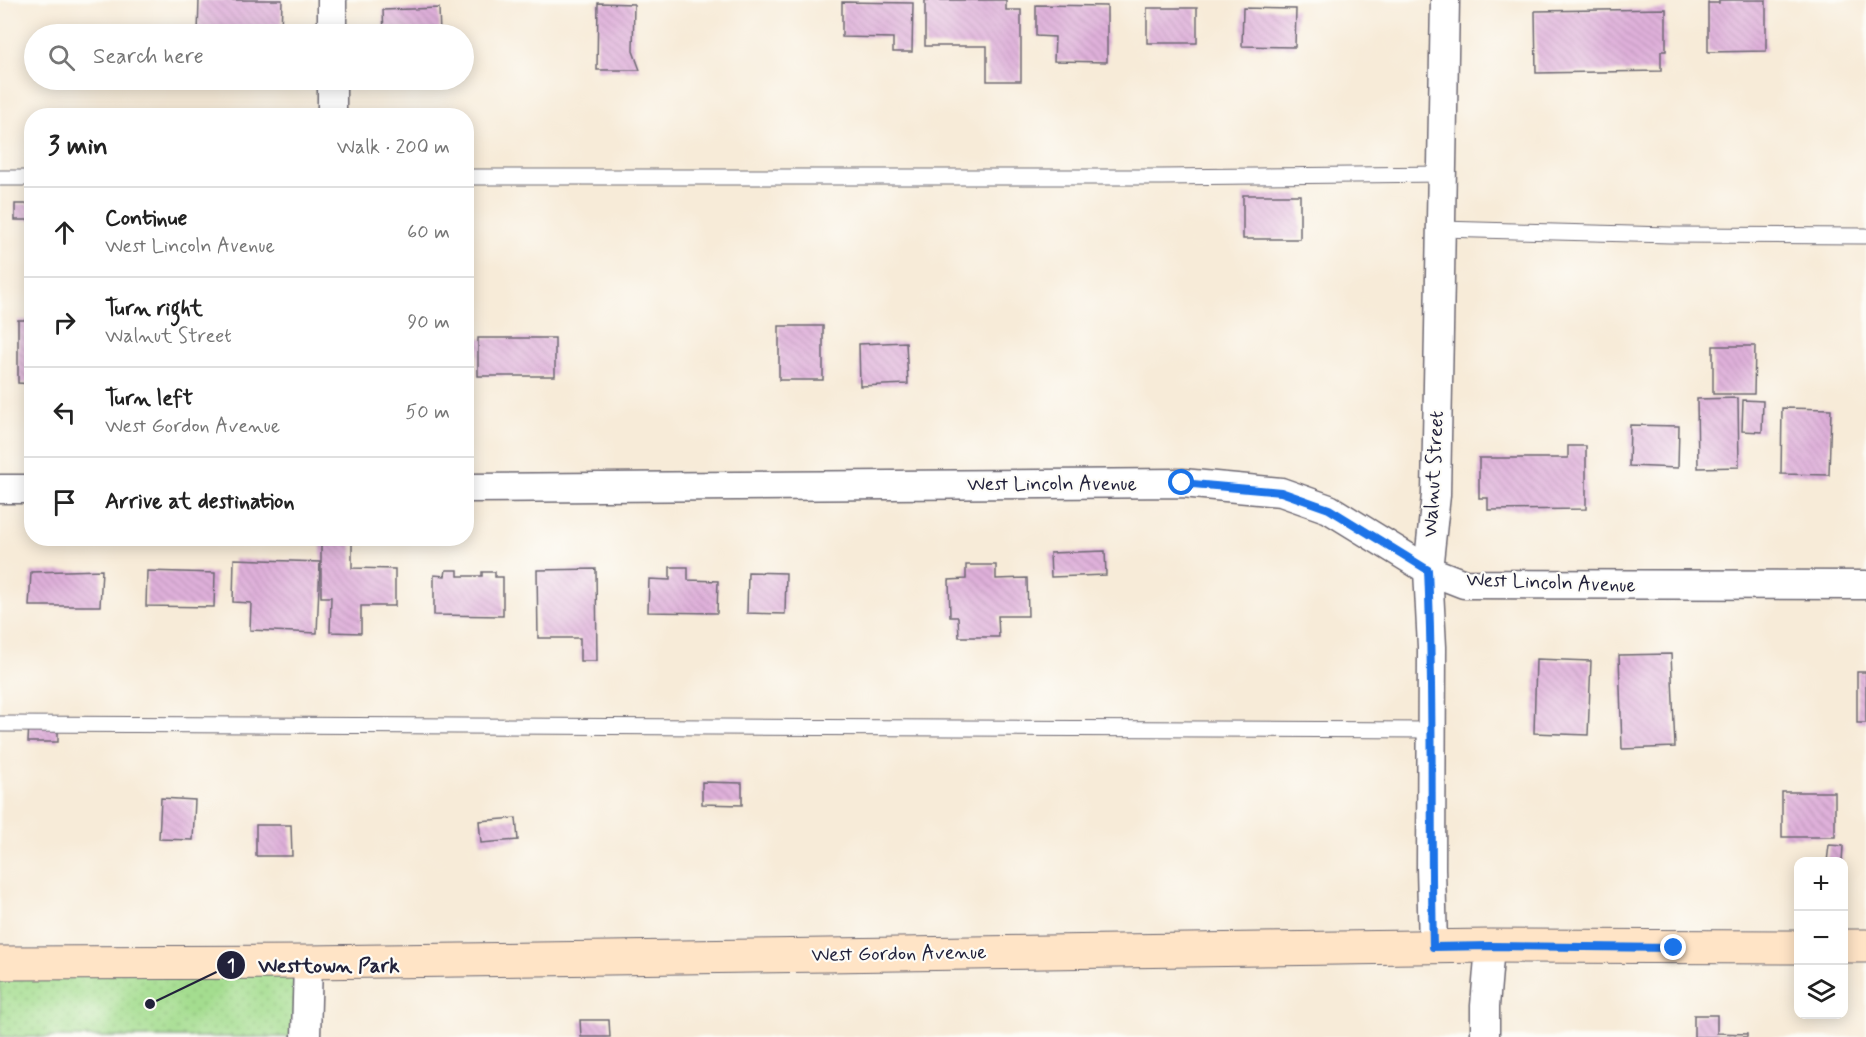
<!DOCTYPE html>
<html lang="en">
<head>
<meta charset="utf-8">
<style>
	body { margin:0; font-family:Mynerve,sans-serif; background:#f2f2f2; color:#222 }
	.controls { position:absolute; right:18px; bottom:18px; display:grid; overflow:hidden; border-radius:12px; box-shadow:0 3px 15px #0003 }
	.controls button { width:54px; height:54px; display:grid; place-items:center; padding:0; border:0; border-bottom:2px solid #e0e0e0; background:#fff; color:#222; font:30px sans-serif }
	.stop { position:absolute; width:18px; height:18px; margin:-14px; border:4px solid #1a73e8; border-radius:50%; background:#fff }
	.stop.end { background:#1a73e8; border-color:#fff; box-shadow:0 2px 6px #0008 }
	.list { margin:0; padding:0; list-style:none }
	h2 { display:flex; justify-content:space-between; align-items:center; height:78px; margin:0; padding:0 24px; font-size:26px }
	h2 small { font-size:20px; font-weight:400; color:#767676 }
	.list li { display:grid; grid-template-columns:39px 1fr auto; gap:18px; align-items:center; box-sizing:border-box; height:90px; padding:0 24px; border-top:2px solid #e0e0e0 }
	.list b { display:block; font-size:22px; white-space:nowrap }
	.list p { margin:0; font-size:20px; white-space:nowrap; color:#767676 }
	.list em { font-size:20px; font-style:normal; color:#767676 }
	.icon { flex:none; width:33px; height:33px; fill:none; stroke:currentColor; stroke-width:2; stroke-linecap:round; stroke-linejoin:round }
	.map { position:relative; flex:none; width:1866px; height:1037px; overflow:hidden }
	.search { position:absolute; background:#fff; box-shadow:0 3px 15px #0003; left:24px; top:24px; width:450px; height:66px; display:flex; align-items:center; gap:15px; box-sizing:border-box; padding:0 21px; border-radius:33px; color:#767676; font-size:22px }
	.panel { position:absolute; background:#fff; box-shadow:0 3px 15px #0003; left:24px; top:108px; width:450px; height:438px; border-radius:24px }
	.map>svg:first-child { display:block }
</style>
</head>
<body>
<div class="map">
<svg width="1866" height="1037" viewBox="0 0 1866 1037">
	<defs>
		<pattern id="park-dots" width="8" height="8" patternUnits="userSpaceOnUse" patternTransform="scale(1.5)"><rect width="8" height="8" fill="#a4dd8f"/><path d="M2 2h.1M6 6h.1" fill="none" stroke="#8dbd7c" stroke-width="1.8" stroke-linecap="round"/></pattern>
		<pattern id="building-back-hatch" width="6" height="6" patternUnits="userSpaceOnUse" patternTransform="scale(1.5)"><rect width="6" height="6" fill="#dfb0da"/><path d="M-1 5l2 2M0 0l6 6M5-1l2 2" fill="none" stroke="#bf97bc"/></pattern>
	</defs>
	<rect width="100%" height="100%" fill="#fdfcf7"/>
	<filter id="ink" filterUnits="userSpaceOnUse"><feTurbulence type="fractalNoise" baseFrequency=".0167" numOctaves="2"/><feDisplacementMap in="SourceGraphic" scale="12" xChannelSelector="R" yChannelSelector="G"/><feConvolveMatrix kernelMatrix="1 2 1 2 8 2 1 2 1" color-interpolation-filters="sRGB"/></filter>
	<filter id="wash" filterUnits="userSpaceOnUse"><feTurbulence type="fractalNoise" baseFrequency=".008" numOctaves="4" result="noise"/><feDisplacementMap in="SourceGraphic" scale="24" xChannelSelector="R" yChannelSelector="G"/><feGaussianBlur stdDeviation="1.35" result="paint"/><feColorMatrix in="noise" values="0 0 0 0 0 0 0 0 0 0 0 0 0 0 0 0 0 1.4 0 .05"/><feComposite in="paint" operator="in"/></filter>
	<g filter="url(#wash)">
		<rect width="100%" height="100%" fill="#f7ebd8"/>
		<path fill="url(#park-dots)" stroke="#638065" stroke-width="1.5" d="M300,969L299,1037H0V972Z"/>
		<g id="blocks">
			<g fill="url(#building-back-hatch)">
				<path d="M199,0H282L281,34H198Z"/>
				<path d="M925,0H1006V10H1021V81H987V46H925Z"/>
				<path d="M1719,0H1766V51L1708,52V3H1719Z"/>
				<path d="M842,2L913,3L912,52H893V38L842,37Z"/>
				<path d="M598,3L634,4L633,51L640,70H597Z"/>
				<path d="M1036,5L1107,6V62L1054,61L1055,37L1036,36Z"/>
				<path d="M439,8L440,34H384L383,10Z"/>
				<rect x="1147" y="8" width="50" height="35"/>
				<path d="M1243,8L1296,9L1295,47L1242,46Z"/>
				<path d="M1666,9V51H1661V71L1536,73L1535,11Z"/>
				<rect x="1243" y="195" width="57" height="44"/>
				<rect x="15" y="204" width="17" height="16"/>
				<path d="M18,320H32V384L18,383Z"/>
				<rect x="779" y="326" width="44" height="54"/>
				<rect x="478" y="338" width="77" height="38"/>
				<path d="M906,342L908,384L860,386L859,344Z"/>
				<path d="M1713,346H1755L1754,394H1713Z"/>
				<path d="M1738,398L1739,467L1698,468L1697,399Z"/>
				<path d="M1743,400L1763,401L1762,432L1742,431Z"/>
				<path d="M1782,408L1831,409L1829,475L1781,474Z"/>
				<path d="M1630,425L1679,426L1678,468L1629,466Z"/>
				<path d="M1568,446H1586V509L1488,510V498H1479V458H1568Z"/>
				<path d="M321,538H352V568L395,569V606H361V633L330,632L331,597H321Z"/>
				<path d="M1105,551L1106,575L1051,577L1050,553Z"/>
				<path d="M234,559L320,562L317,633L250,630L251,603L233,602Z"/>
				<path d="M966,565H996V579L1027,578L1028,616H998L999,637H959L958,617H950L949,580L966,579Z"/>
				<path d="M670,567H688V580L718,581L717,613L648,612L649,579L670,580Z"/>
				<path d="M596,569L597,661H580V638H538L537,570Z"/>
				<path d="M102,570L100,606H29L31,572Z"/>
				<path d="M446,570H458V576H482V572H495V577H503V616L434,615V575L445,576Z"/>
				<path d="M147,571L215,573L214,607L146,606Z"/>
				<path d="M748,572L786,573L785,614L747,613Z"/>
				<path d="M1671,654L1675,747L1622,749L1619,655Z"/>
				<path d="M1536,659L1591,661L1588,735L1534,733Z"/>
				<rect x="1857" y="672" width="9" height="51"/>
				<path d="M29,723H58V742H28Z"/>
				<path d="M702,782L742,783V805L702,804Z"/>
				<rect x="1782" y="792" width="53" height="45"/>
				<path d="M161,798L195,800L193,840L159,839Z"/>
				<path d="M516,818L518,840L481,843L479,821Z"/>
				<path d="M256,825H291L292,856H256Z"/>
				<path d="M1829,845L1843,846L1842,862H1827Z"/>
				<path d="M1694,1015H1717V1033L1747,1034V1037H1694Z"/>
				<path d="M580,1020H609L610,1037H581Z"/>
			</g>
		</g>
	</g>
	<g filter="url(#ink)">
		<use href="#blocks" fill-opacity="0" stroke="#6d6872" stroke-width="1.5"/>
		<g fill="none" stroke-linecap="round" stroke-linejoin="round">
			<defs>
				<g id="lane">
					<path d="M466,177H1162L1442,174"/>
					<path d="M0,178H32"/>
					<path d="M1441,229L1670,235L1866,236"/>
					<path d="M0,724L1431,730"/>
				</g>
				<g id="street">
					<path d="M332,0V34"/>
					<path d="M332,80V116"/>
					<path d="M466,488L1182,483L1281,492L1329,509L1428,570L1464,584L1866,585"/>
					<path d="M0,489H32"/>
					<path d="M1433,947L1431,868L1432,647L1428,570L1436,495L1445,0"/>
					<path d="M306,1037L308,962"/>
					<path d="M1485,1037V1006L1490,946"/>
				</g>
				<g id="secondary">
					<path d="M1844,946H1866"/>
					<path d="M0,963L308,962L1490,946L1798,947"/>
				</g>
			</defs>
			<use href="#lane" stroke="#6d6872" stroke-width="17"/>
			<use href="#street" stroke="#6d6872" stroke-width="31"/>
			<use href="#secondary" stroke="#6d6872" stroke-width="35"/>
			<use href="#lane" stroke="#fff" stroke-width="15"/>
			<use href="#street" stroke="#fff" stroke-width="28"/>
			<use href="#secondary" stroke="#ffe4c6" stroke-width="33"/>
		</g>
	</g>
	<g fill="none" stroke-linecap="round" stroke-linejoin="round" filter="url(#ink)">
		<path stroke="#1a73e8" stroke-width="8" d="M1182,483L1281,492L1329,509L1428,570C1434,696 1430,821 1433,947L1490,946L1674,948"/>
	</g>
	<g text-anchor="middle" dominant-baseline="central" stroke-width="4.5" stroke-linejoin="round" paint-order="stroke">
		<g font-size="20" fill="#22223b" stroke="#fdfcf7">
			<text transform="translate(1434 474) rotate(-87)">Walnut Street</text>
			<text x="1052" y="484">West Lincoln Avenue</text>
			<text transform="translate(1551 583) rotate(2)">West Lincoln Avenue</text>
			<text transform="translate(899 954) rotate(-1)">West Gordon Avenue</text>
		</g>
	</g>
	<path fill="none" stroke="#22223b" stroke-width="2" d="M150 1004L231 965"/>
	<g fill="#22223b" stroke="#fdfcf7" stroke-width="2">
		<circle cx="150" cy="1004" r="6"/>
		<circle cx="231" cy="965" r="15"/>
	</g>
	<g font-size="18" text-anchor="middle" font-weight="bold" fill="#fff">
		<text x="231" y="971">1</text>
	</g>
	<g font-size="21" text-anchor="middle" font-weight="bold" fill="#22223b" stroke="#fdfcf7" stroke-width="4.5" stroke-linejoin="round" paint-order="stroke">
		<text x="329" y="972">Westtown Park</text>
	</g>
</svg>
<div class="controls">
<button>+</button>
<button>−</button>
<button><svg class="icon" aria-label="layers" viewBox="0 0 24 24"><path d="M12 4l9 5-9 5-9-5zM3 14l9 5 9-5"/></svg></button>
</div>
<div class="stop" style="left:1182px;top:483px"></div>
<div class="stop end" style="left:1674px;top:948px"></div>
<div class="search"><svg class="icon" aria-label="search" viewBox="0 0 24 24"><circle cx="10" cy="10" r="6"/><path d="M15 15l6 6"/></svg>Search here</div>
<section class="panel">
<h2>3 min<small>Walk · 200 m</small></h2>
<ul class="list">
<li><svg class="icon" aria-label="ahead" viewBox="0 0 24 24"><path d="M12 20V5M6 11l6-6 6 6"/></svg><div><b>Continue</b><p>West Lincoln Avenue</p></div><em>60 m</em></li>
<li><svg class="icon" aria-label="right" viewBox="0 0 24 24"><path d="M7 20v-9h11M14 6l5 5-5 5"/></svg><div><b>Turn right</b><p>Walnut Street</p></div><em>90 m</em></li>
<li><svg class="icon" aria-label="left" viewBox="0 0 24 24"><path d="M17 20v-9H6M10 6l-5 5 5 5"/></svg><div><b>Turn left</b><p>West Gordon Avenue</p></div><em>50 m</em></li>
<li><svg class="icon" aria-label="arrive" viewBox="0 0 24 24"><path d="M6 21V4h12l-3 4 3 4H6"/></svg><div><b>Arrive at destination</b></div></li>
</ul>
</section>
</div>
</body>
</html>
